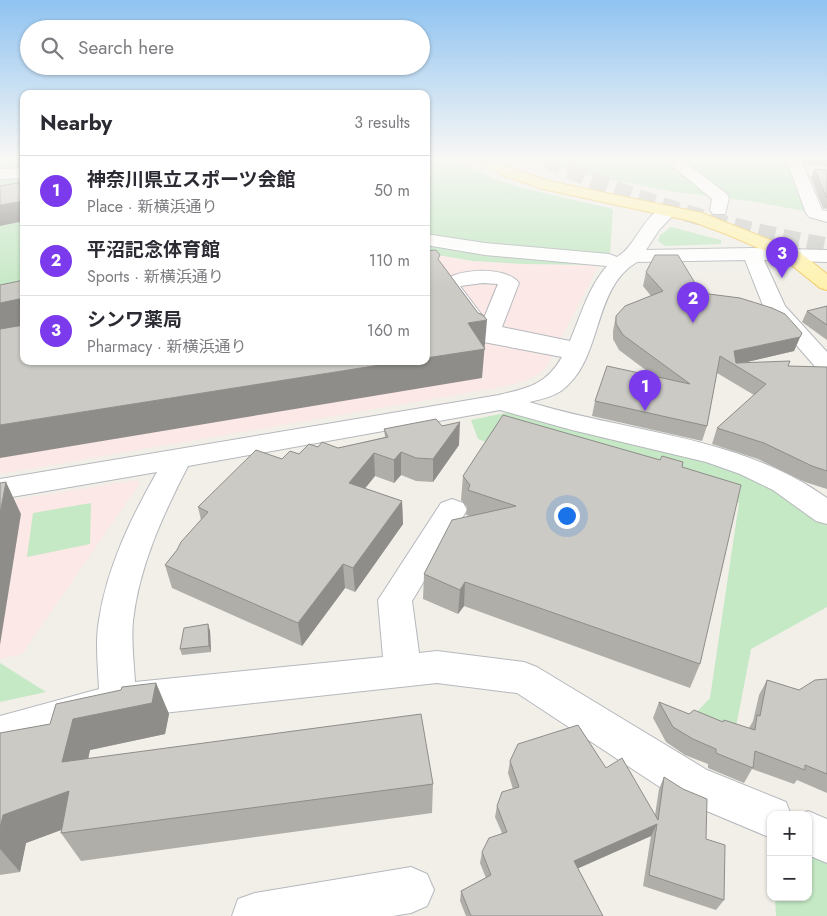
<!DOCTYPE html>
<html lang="en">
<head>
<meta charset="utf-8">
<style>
	body { margin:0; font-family:Jost,"Noto Sans JP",sans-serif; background:#f2f2f3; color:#2b2b33 }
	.controls { position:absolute; right:15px; bottom:15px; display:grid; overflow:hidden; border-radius:10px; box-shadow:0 1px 4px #0004 }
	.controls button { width:45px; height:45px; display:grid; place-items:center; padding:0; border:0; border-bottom:1px solid #e1e1e2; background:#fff; color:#2b2b33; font:25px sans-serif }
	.you { position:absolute; left:566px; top:515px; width:18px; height:18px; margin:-12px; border:4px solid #fff; border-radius:50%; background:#1a73e8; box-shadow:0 0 0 8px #1a73e833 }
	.badge { display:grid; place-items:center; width:32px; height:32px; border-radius:50%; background:#7c3aed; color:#fff; font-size:16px; font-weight:700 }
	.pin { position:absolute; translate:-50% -41px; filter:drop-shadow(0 1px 2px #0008) }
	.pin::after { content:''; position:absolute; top:26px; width:18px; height:15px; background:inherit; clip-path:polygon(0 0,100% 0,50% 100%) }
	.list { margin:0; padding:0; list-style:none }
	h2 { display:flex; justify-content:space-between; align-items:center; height:65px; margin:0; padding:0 20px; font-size:21px }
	h2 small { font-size:16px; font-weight:400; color:#7c7c81 }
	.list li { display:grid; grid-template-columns:32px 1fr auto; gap:15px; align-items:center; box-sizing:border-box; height:70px; padding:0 20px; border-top:1px solid #e1e1e2 }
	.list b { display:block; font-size:19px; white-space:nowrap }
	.list p { margin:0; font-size:16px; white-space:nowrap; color:#7c7c81 }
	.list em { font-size:16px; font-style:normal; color:#7c7c81 }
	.icon { flex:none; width:28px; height:28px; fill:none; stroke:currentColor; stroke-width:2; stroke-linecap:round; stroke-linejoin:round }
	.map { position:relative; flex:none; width:827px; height:916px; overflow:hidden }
	.search { position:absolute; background:#fff; box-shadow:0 1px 4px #0004; left:20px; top:20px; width:410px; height:55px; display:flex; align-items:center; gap:12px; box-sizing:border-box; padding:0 18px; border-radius:28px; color:#7c7c81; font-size:19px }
	.panel { position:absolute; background:#fff; box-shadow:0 1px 4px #0004; left:20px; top:90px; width:410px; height:275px; border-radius:10px }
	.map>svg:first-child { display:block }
</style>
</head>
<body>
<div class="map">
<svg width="827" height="916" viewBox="0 0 827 916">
	<rect width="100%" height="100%" fill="#f1efe8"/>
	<g fill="#fce8e6">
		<path d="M426,253L473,261L523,264L599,265L545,369L537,375L525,381L507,386L0,474V344L24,361H426Z"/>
		<path d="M137,480L140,483L22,654L0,659V502Z"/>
	</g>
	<g fill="#c5e8c5">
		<path d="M0,159H24V338L0,344Z"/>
		<path d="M426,159H454L492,178L522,188L613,209L610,252L599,265L523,264L473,261L426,253Z"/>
		<path d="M534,159H791L815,213L750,201L676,192L585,175Z"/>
		<path d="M671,227L721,240V244L665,246L658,241L660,235Z"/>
		<path d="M515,411L728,462L827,519V607L751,649L735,732L692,717L710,698L739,503L497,430L486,442L478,439L471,420Z"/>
		<path d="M91,503L90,544L27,557L33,513Z"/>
		<path d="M0,663L46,692L0,702Z"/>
		<path d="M808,853L827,861V916H776L775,897H808Z"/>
	</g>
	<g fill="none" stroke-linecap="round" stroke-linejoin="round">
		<path stroke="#ccccc8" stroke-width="17" stroke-dasharray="17 8" stroke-linecap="butt" d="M546,159C636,203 729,228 827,246"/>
		<defs>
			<g id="minor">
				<path d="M664,159H681L727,194L729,198L725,214H713L710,210L712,199Z"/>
				<path d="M786,159H801L822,210L827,211V222L809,217L806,213Z"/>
				<path d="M24,168V178L0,179V169Z"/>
				<path d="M668,206L674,207L677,211L659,230L646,250L752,248L827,250V262L764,260L785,306L827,352V373L819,371L764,308L745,260L637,262C591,289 604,360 561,391C552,397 539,400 529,402C629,433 739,435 827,498V524L816,521L773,490L740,474L706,462L572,430L500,410L188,466C163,515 139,566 133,621C131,641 134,662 135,682L383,657L378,600L441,503L452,499L463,503L467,510L412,601L419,653L437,651L524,662L537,667L707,770L786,802L791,815H771V838L678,799L517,693L437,683L118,718L0,752V716L99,689C98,666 95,643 99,620C107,567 131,518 157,472L0,499V479L499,395C528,388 546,385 562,357L478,341L439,285C451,268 506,265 519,283L502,327L570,341C581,315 588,288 607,266L485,255L426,245V234L485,243L609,254L617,257C637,246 643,212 668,206ZM483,283L498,284L484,318L460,286Z"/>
				<path d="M808,811L827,819V863L808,855V815H800Z"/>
				<path d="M411,867L427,874L434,890L427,906L411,913L393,916H232L238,899L255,893Z"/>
			</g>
			<path id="major" d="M477,159H496L515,170L553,182L702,213L798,251L827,274V290L820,288L784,259L726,234L691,221L543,189L505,176Z"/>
		</defs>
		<use href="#minor" stroke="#b5b8bc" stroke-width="2"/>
		<use href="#major" stroke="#f2c960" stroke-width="2"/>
		<use href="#minor" fill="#fff" fill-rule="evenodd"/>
		<use href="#major" fill="#fff2af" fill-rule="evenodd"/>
	</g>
	<g fill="#afaea9">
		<path d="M802,159H827V166L804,164Z"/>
		<path d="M814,169L827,170V209L823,208L811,178Z"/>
		<path d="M646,272L802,333L794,351L743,363L788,366L827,367V489L805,482L758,459L712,444L717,428L754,395L717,373L707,426L702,441L592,416L595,401L655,377L619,350L613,339V331L616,316L651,296L643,286Z"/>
		<path d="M827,306V340L802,322L807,311Z"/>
		<path d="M442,426L459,445L433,482L416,481L401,475L394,483L375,476L365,488L402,501L403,524L355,592L345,588L302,646L172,588L165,565L201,520L198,507L282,459L318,447L338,448L385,437L384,429Z"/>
		<path d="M682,467L700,664L690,688L464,606L458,614L423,599L424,574L470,516L466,515L467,507L461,500L463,476Z"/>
		<path d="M208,624L210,631L211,652L182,655L180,649Z"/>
		<path d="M827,679V793L797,780L794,784L752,769L744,783L708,768V764L685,755L666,742L653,718L659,702L689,714L723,722L724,720L749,728L753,721L759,695L767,680L799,690Z"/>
		<path d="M156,683L169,714L165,734L90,750L88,759L433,784L432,813L81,861L61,833V830L26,843L20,872L0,875V733L50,724L121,690Z"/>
		<path d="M510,761L606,768L655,815L659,789L664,777L706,839L724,900L716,910L643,886L651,836L578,868L603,916H466L460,901L461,891L486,878L480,863L482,852L502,833L495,817L497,806L513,789L508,773Z"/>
	</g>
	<g fill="#8f8d8a">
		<path d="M24,201V221L0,226V205Z"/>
		<path d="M24,298V328L0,336V303Z"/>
		<path d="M487,320L482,378L0,458V425L405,361H426V358L468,323Z"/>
		<path d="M800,337L794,351L734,365V351Z"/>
		<path d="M460,422L459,445L433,482V459Z"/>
		<path d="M401,452V475L394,483V460Z"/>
		<path d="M374,453L375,476L351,506L349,483Z"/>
		<path d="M6,482L21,514L0,645V513Z"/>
		<path d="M402,501L403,524L355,592L353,568Z"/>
		<path d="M343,564L345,588L302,646L298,623Z"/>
		<path d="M465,582L464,606L458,614L460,590Z"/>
		<path d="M208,624L210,631L211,652L209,646Z"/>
		<path d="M156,683L169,714L165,734L90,750L81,792L62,762L73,719Z"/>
		<path d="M69,791L88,820L26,843L20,872L0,849V828L3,815Z"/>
		<path d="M657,824L651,836L570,872L574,861Z"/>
	</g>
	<g fill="#cccac5" stroke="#8f8d8a">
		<path d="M814,169L827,170V198Z"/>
		<path d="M24,182V201L0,205V186Z"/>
		<path d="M436,250L440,255L438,259L478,313L483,315L487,320L468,323L485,349L426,358V251Z"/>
		<path d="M655,255H678L701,293L740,298L772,308L785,314L802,333L800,337L734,351L736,363L790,361L788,366L827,367V471L812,466L764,443L717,428L766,384L720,356L707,426L595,401L607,366L690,384L623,335L616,324V316L625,306L663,291L646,272Z"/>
		<path d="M24,280V298L0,303V285Z"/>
		<path d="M827,306V325L807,311Z"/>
		<path d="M24,325V361H405L0,425V329Z"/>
		<path d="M503,415L660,460L662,456L683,462L682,467L741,485L700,664L465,582L460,590L424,574L452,520L516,506L468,490L470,485L463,476Z"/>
		<path d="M436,419L442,426L460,422L433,459L416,458L401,452L394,460L374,453L349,483L402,501L353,568L343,564L298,623L165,565L177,550L181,542L208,512L198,507L256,450L282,459L290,451L299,454L309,444L318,447L322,442L338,448L388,437L384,429Z"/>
		<path d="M6,482L0,513V483Z"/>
		<path d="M208,624L209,646L180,649L184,628Z"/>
		<path d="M827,679V774L805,765V770L755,751L753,768L716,753V749L693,739L673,727L659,702L689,714L694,710L723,722L724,720L755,730L757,715L760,716L767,680L799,690L815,680Z"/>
		<path d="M156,683L152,703L73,719L62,762L421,714L433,784L61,833L69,791L3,815L0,828V733L50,724L56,704L121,690L122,687Z"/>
		<path d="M578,725L606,768L622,758L658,820L664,777L683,789L707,799L706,839L725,845L724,900L649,875L657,824L574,861L603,916H471L461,891L491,875L482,852L489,838L507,832L497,806L502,792L519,787L510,761L518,744Z"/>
	</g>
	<linearGradient id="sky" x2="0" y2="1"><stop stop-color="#8fc3f1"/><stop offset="0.55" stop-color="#f9f8f5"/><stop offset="1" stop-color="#f9f8f5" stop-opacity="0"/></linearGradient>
	<rect width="827" height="288" fill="url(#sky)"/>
</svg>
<div class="controls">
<button>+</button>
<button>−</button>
</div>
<div class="you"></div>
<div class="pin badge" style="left:645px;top:411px">1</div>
<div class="pin badge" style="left:693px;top:323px">2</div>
<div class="pin badge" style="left:782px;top:278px">3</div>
<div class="search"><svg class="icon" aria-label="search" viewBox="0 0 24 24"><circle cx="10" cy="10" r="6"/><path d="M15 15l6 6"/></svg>Search here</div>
<section class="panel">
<h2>Nearby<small>3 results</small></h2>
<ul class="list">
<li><span class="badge">1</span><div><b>神奈川県立スポーツ会館</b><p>Place · 新横浜通り</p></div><em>50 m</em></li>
<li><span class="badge">2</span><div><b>平沼記念体育館</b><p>Sports · 新横浜通り</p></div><em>110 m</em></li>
<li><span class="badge">3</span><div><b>シンワ薬局</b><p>Pharmacy · 新横浜通り</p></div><em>160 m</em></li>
</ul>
</section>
</div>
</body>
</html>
